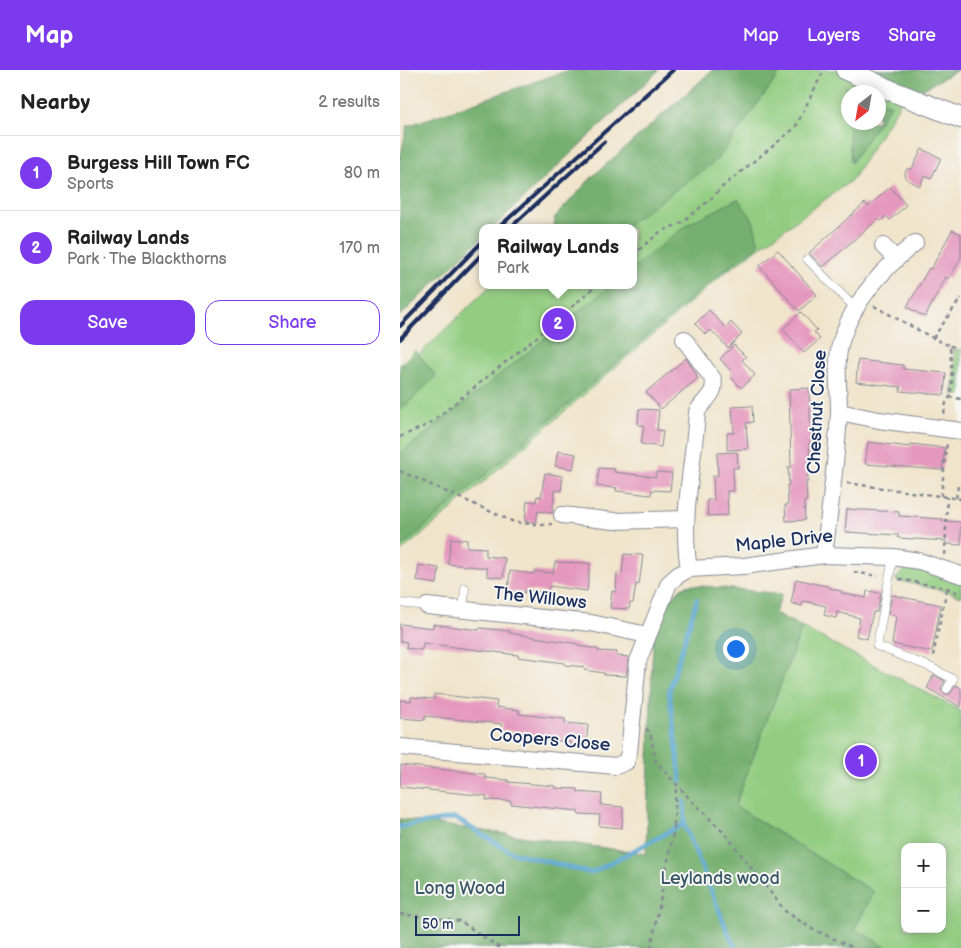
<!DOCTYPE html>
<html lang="en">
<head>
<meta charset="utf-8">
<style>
	body { margin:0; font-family:"Balsamiq Sans",sans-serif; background:#f6f6f6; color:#222 }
	.controls { position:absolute; right:15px; bottom:15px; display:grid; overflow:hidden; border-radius:10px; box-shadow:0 2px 12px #0003 }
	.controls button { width:45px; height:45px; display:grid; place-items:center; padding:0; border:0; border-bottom:1px solid #e0e0e0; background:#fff; color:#222; font:25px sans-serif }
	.compass { position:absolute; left:441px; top:15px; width:45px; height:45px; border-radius:50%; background:#fff; box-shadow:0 2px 12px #0003; rotate:211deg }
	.scale { position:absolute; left:15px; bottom:12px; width:105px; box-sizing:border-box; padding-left:5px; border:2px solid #1b2f5e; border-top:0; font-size:14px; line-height:18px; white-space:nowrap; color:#1b2f5e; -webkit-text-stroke:4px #f6f6f2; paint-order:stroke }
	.you { position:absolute; left:335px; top:578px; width:18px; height:18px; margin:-12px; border:4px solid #fff; border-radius:50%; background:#1a73e8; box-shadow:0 0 0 8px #1a73e833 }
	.badge { display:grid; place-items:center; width:32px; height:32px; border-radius:50%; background:#7c3aed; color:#fff; font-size:16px; font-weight:700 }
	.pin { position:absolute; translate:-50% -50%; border:2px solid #fff; box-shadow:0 1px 5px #0006 }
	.popup { position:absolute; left:79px; top:154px; width:158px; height:65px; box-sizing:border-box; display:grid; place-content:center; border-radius:10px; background:#fff; filter:drop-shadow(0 1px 4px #0005); font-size:16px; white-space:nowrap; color:#767676 }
	.popup b { font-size:19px; color:#222 }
	.popup::after { content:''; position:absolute; left:50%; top:100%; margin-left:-10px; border:10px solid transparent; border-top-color:#fff }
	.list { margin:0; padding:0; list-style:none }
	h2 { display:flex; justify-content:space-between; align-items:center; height:65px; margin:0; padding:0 20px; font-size:21px }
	h2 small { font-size:16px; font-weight:400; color:#767676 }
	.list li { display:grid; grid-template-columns:32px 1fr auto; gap:15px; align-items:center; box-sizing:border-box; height:75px; padding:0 20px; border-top:1px solid #e0e0e0 }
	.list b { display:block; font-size:19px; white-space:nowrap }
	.list p { margin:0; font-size:16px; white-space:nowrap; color:#767676 }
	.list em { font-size:16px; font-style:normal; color:#767676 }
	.actions { display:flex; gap:10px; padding:15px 20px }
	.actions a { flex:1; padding:11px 0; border:1px solid #7c3aed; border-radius:15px; text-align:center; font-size:18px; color:#7c3aed }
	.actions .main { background:#7c3aed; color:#fff }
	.map { position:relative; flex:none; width:561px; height:878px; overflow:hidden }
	header { display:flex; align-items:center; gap:30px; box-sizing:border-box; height:70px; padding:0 25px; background:#7c3aed; color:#fff }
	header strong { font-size:24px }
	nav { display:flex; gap:28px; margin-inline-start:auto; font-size:18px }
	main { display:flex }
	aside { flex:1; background:#fff }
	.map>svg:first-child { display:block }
</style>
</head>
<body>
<header>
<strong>Map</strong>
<nav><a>Map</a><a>Layers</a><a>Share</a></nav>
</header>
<main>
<aside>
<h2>Nearby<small>2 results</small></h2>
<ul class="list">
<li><span class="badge">1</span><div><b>Burgess Hill Town FC</b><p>Sports</p></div><em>80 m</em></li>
<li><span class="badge">2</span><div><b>Railway Lands</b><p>Park · The Blackthorns</p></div><em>170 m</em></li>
</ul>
<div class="actions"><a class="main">Save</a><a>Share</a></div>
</aside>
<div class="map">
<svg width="561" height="878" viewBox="0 0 561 878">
	<rect width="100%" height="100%" fill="#f6f6f2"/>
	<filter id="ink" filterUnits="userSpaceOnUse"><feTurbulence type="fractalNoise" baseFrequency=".02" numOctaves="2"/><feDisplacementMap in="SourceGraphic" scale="10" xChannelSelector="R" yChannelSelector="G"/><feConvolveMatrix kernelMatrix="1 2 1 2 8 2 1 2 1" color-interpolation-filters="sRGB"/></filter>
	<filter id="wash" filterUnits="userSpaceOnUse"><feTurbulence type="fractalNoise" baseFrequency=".0096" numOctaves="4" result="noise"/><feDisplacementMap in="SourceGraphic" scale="20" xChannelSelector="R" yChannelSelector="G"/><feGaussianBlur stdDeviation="1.12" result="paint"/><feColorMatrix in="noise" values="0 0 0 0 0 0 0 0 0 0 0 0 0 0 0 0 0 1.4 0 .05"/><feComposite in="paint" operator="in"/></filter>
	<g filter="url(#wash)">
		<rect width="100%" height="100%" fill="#f0e4ca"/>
		<g fill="#93cd81" stroke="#577e70" fill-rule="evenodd">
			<path d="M312,0H558L502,30L452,110L323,204L38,451L0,482V303L91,215H233V158H150ZM448,22H478V52H448Z"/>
			<path d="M554,279L561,280V325H553L555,307Z"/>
			<path d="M515,496L561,511V527L549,522L495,510L507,497Z"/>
			<path d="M291,515L382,524L375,543L561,641V878H0V749L246,784L253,570L273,526L282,517ZM505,777H542V859H505Z"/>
		</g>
		<g fill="#76b06f" stroke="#487066">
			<path d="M169,0H259L92,158H83V166L0,246V89L7,56Z"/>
			<path d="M313,0H382L317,90L223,158H157L154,148L192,107Z"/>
			<path d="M465,0H556L515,24Z"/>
			<path d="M446,17L460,22H448V52H478L479,30L491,35L451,93Z"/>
			<path d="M338,129L353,150L359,175L322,202L0,478V384L212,215H233V198L288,154Z"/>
			<path d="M15,280L36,306L0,341V295Z"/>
			<path d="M291,515L382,524L375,543L402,557L335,736L474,822L455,859L488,878H0V749L246,784L253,570C260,549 268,522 291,515Z"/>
		</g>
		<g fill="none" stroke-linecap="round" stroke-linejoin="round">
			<g stroke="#56a6d0" stroke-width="4.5">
				<path d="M281,711L269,621L297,529"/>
				<path d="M284,731L285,742L284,754L329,865L336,878"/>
				<path d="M0,757L55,748L111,782L191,803L284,754"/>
			</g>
		</g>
		<g id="blocks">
			<g fill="#e598be">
				<path d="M522,79L541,88L531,109L524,106L520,116L506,109L505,103L507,99H512Z"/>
				<path d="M490,117L506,135L490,150L486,146L481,151L478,149L423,197L409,183L465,133L468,137Z"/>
				<path d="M552,160L561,164V188L549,209L546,207L525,247L507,237L529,198L531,199Z"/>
				<path d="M378,180L417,225L399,241L359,196Z"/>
				<path d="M309,240L326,258L331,252L342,264L328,278L311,260L306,265L295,254Z"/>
				<path d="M401,242L417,260L414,262L420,269L404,283L383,259Z"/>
				<path d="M334,275L346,287L342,290L355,305L341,318L330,306L333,303L320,289Z"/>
				<path d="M286,288L297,305L296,306L298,308L261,339L246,322Z"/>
				<path d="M458,290L503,295V299L546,303L544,325L500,321L501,317L456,312Z"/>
				<path d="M409,318L411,373H409L410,392H407L408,412H406L407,431H404L405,450L386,451L385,435H388L387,415H389L388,397H391L389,319Z"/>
				<path d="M352,336L353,352L346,353L348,379L327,380V363H334L332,337Z"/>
				<path d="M239,339L259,340L257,360L263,361L261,377L241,374L244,355H238Z"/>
				<path d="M468,372L511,377V374L545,378L542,400L465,394Z"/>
				<path d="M158,381L176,384L173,399L155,396Z"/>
				<path d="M337,382L338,398H333L334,421H327L328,445L308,446L307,430H314L313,406L318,405L317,383Z"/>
				<path d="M199,398L215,399L214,402L256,407V402L272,403L270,421L252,420L251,425L216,421L217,418L197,416Z"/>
				<path d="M145,403L163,406L161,421L155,420L152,443L138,441L136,453L125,451L127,431L136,432L137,426L141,427Z"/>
				<path d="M447,439L499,442V446L543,449L542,451L561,452V475L547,474V471L498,468V465L445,462Z"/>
				<path d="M51,468L67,470V477L86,478V486L105,488L103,508L87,506V498L48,494Z"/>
				<path d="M224,484L243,485L239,515L236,514L233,533H230L229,539L210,538L212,521L216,522L217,503L222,504Z"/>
				<path d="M155,492L190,493L187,521L149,516L148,523L125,520V523L108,521L110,501L134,504V501L153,503Z"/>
				<path d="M19,495L39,498L37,514L17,511Z"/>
				<path d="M396,509L430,517V518L441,521V523L466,528L467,521L481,523L477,542H473L467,569L456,566L460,548L437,542L436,548L424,545L426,536L403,531L402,536L391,533Z"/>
				<path d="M492,525L541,535L532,582L492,574L496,546L488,544Z"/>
				<path d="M0,554L33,558V554L79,560L80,558L110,561L109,563L178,574V576L198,579V581L217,582L216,586L229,587L226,606L204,605V603L184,600L185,597L165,595V593L118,587V585L94,582L23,573L22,580L6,578L7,572L0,571Z"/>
				<path d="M534,605L545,611L541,618L545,624H550L556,615L561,618V637L527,618Z"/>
				<path d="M34,624L97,631L96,637L119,640V644L165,649V653L188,655L186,677L170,675V672L124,667V662L101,660L102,654L25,646V650L0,648V630L11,631V627L34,629Z"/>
				<path d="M1,695L85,704V708L108,710V712L156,716L155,718L178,719V722L202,724L201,735L223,737L222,758L199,756L200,745L178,744V741L111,734V731L86,730L87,726L0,717Z"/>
			</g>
		</g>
	</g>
	<g filter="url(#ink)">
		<use href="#blocks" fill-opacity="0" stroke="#868a94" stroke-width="1"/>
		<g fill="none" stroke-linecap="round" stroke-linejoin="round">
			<defs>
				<g id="service">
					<path d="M407,189L455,238"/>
					<path d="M493,487L477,576L530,597L553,609L547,619"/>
					<path d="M0,533L27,536"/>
					<path d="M63,540L65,518"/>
				</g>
				<g id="minor">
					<path d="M483,176L496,189"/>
					<path d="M284,269L313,309C317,324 304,329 297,342C294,394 280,447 289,499"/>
					<path d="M439,342L479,350L561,361"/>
					<path d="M162,445L214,451L285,449"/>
					<path d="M424,485C430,437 437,389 439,341C439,316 434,288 443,265C456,228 485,197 515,173"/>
					<path d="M27,536L191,553L247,565"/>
					<path d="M0,677L216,696L226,692L229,682L238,591L269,513L278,505L289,499L344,496L424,485L493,487L519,491L561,505"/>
				</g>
				<path id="tertiary" d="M446,0L492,21L561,48"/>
			</defs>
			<use href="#service" stroke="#868a94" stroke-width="9"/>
			<use href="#minor" stroke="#868a94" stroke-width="18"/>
			<use href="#tertiary" stroke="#868a94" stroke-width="22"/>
			<g stroke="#868a94" stroke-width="2.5" stroke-dasharray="4 4" stroke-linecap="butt">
				<path d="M233,185L260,162L281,153L311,129L321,118L395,58L424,0"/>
				<path d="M474,236L533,268L550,276L552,310L550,327L561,329"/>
				<path d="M533,268L561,228"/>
				<path d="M550,276L561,278"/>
				<path d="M544,344L546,333L550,327"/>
				<path d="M0,367L29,354L138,266L197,215"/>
				<path d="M0,401L114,452L141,455L152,454"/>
				<path d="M447,413L561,429"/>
				<path d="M541,426L547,373"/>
				<path d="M556,428L558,416"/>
				<path d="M545,485L547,427"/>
				<path d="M454,502L478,506"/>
				<path d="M499,509L547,518L561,524"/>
				<path d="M533,586L547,518"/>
				<path d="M246,659L250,662L256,692L288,727L325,764L385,841L412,859L454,878"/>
				<path d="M274,755L276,715"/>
				<path d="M0,844L60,851L100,878"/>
				<path d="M251,878L275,753"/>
			</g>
			<use href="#service" stroke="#fff" stroke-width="8"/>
			<use href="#minor" stroke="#fff" stroke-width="16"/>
			<use href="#tertiary" stroke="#fff" stroke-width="20"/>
			<g stroke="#1b2f5e" stroke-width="4">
				<path d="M98,158L273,0"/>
				<path d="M110,158L204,72"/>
				<path d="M0,256L83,171"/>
				<path d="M0,269L83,183"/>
			</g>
		</g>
	</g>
	<g text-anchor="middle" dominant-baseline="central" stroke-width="4" stroke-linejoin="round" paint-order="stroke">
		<g font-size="18" fill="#1b2f5e" stroke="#f6f6f2">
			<text transform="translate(417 342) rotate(-87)">Chestnut Close</text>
			<text transform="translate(384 471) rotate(-6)">Maple Drive</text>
			<text transform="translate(140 528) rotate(6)">The Willows</text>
			<text transform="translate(150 670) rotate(5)">Coopers Close</text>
		</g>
		<g font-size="18" fill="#395667" stroke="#f6f6f2">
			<text x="320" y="808">Leylands wood</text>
			<text x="60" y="818">Long Wood</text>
		</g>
	</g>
</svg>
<div class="controls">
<button>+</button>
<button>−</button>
</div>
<svg class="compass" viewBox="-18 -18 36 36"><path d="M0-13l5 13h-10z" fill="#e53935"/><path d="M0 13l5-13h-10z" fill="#767676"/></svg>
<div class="scale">50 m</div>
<div class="you"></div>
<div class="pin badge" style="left:461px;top:691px">1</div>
<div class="pin badge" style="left:158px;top:254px">2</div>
<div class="popup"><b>Railway Lands</b>Park</div>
</div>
</main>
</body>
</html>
